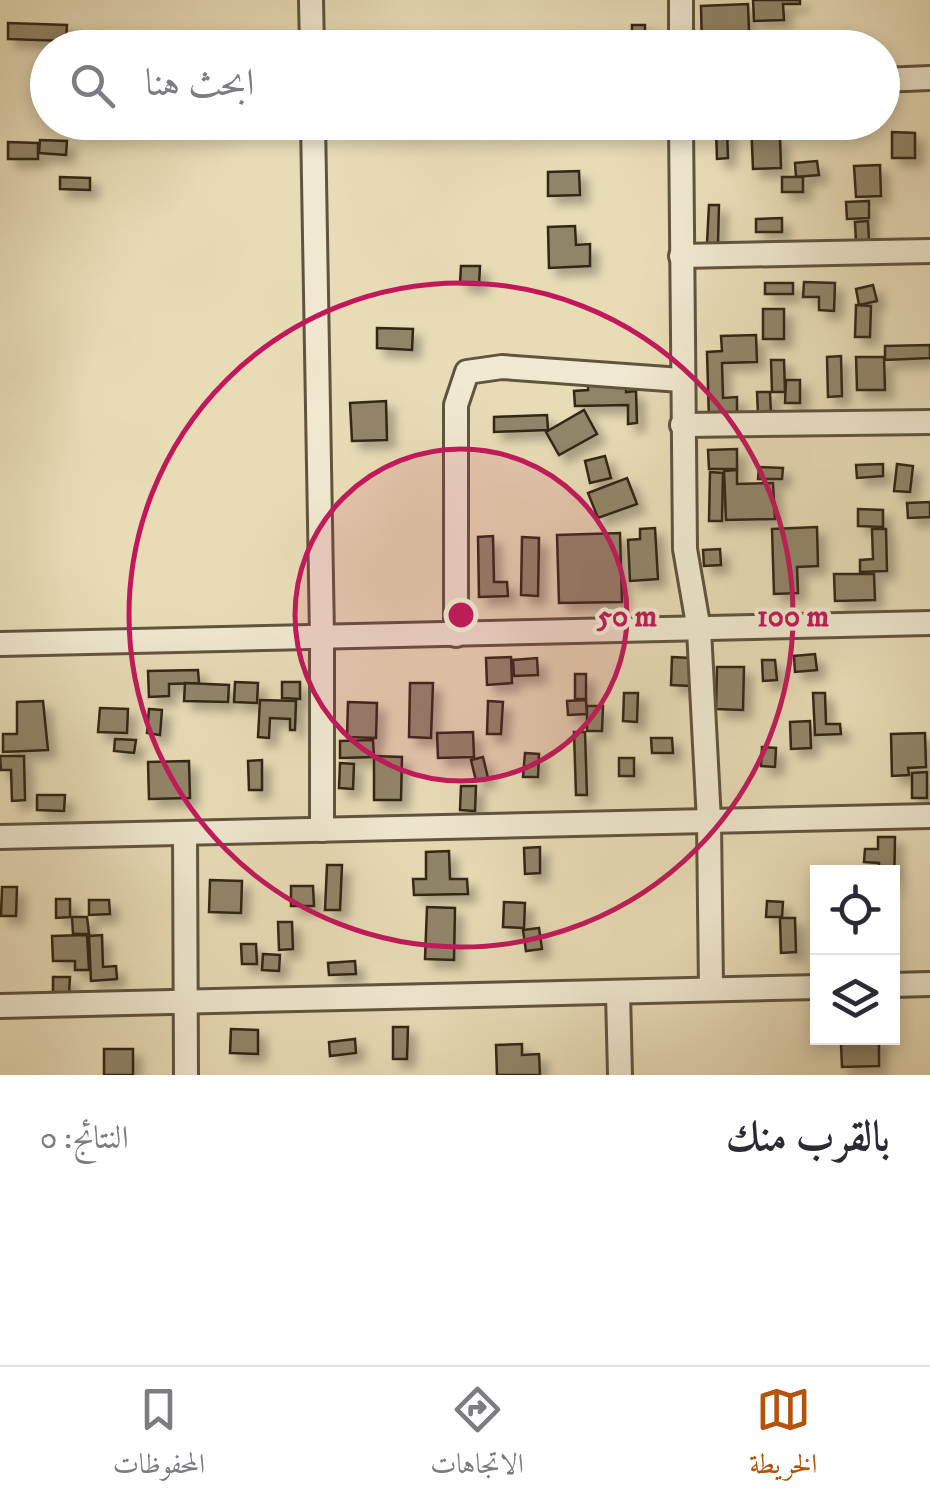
<!DOCTYPE html>
<html lang="ar">
<head>
<meta charset="utf-8">
<style>
	body { margin:0; font-family:"IM FELL DW Pica",Amiri,serif; background:#f7f7f7; color:#2b2b33; direction:rtl }
	.controls { position:absolute; right:30px; bottom:30px; display:grid; overflow:hidden; border-radius:0px; box-shadow:0 5px 15px #0003 }
	.controls button { width:90px; height:90px; display:grid; place-items:center; padding:0; border:0; border-bottom:2px solid #e1e1e2; background:#fff; color:#2b2b33; font:50px sans-serif }
	.list { margin:0; padding:0; list-style:none }
	h2 { display:flex; justify-content:space-between; align-items:center; height:130px; margin:0; padding:0 40px; font-size:42px }
	h2 small { font-size:32px; font-weight:400; color:#7c7c81 }
	.icon { flex:none; width:55px; height:55px; fill:none; stroke:currentColor; stroke-width:2; stroke-linecap:round; stroke-linejoin:round }
	.map { position:relative; flex:none; width:930px; height:1075px; overflow:hidden; direction:ltr }
	.search { position:absolute; background:#fff; box-shadow:0 5px 15px #0003; left:30px; right:30px; top:30px; height:110px; display:flex; align-items:center; gap:25px; box-sizing:border-box; padding:0 35px; border-radius:55px; color:#7c7c81; font-size:38px }
	.sheet { height:290px; background:#fff }
	nav { display:flex; justify-content:space-around; align-items:center; box-sizing:border-box; height:140px; border-top:2px solid #e1e1e2; background:#fff; font-size:28px; color:#7c7c81 }
	nav a { display:grid; justify-items:center; gap:5px }
	nav .on { color:#b45309 }
	.map>svg:first-child { display:block }
</style>
</head>
<body>
<div class="map">
<svg width="930" height="1075" viewBox="0 0 930 1075">
	<defs>
		<filter id="shadow"><feDropShadow dx="8" dy="8" stdDeviation="5" flood-color="#0004"/></filter>
	</defs>
	<rect width="100%" height="100%" fill="#e8dcb7"/>
	<filter id="stains"><feTurbulence type="fractalNoise" baseFrequency=".002" numOctaves="4"/><feColorMatrix values="0 0 0 0 .2 0 0 0 0 .09 0 0 0 0 .02 0 0 0 .5 -.17"/></filter>
	<radialGradient id="worn" r=".72"><stop offset=".6" stop-color="#630" stop-opacity="0"/><stop offset="1" stop-color="#630" stop-opacity=".3"/></radialGradient>
	<g fill="#918569" stroke="#332615" stroke-width="2.5" filter="url(#shadow)">
		<path d="M753,0H800V4H783L784,20L754,21Z"/>
		<path d="M748,4L749,31L717,32V48H702L701,6Z"/>
		<path d="M8,23L67,25L66,41L8,39Z"/>
		<rect x="632" y="25" width="13" height="20"/>
		<path d="M751,122H769V138L780,137L781,168L753,169Z"/>
		<path d="M727,129L728,158L717,159L716,130Z"/>
		<path d="M892,132L915,133V158H892Z"/>
		<path d="M40,140L67,141L66,155L39,153Z"/>
		<path d="M8,142L38,143V159H8Z"/>
		<path d="M817,161L819,175L796,177L795,163Z"/>
		<path d="M880,165L881,196L856,197L854,166Z"/>
		<path d="M579,171L580,195L548,196V172Z"/>
		<path d="M60,177L90,178V190L60,189Z"/>
		<rect x="782" y="177" width="21" height="15"/>
		<path d="M869,201V218L847,219L846,202Z"/>
		<path d="M709,205H719L718,244L707,243Z"/>
		<path d="M782,218V232H756V219Z"/>
		<path d="M868,221L869,241L856,242L855,222Z"/>
		<path d="M575,226L576,245L590,244V266L549,268L548,227Z"/>
		<path d="M461,266H480L479,285L460,284Z"/>
		<path d="M804,282L835,283L834,311L819,310V297H803Z"/>
		<rect x="765" y="283" width="28" height="11"/>
		<path d="M873,285L877,301L859,305L856,289Z"/>
		<path d="M856,305L871,306L870,337H855Z"/>
		<rect x="763" y="309" width="21" height="30"/>
		<path d="M377,328L413,329L412,350L377,348Z"/>
		<path d="M756,335L757,362L722,363L723,398L737,397V418L709,419L707,352L722,351L721,336Z"/>
		<path d="M930,345V358L885,360V346Z"/>
		<path d="M841,356L842,396L828,397L827,357Z"/>
		<path d="M856,357H884L885,390H857Z"/>
		<path d="M771,360H784L785,392H772Z"/>
		<path d="M626,380V392L636,391L637,423L628,424V405L575,406L574,391L588,390V382Z"/>
		<path d="M786,380H800V403H785Z"/>
		<path d="M757,392H770L771,414H758Z"/>
		<path d="M386,401L387,440L352,441L350,403Z"/>
		<path d="M584,410L597,434L559,455L546,432Z"/>
		<path d="M547,415L548,430L494,432V417Z"/>
		<path d="M737,449V469H709L708,450Z"/>
		<path d="M605,456L611,478L590,483L585,461Z"/>
		<path d="M883,464V476L857,478L856,465Z"/>
		<path d="M897,464L913,466L910,492L894,491Z"/>
		<path d="M759,467L783,468L782,479H758Z"/>
		<path d="M737,470V484L773,483L775,519L726,520L724,471Z"/>
		<path d="M710,472L723,473L722,521H709Z"/>
		<path d="M627,478L637,504L598,518L588,493Z"/>
		<path d="M930,502V517L908,518L907,503Z"/>
		<path d="M858,509L883,510V527L858,526Z"/>
		<path d="M817,527L818,566L797,567L798,593L774,594L772,529Z"/>
		<path d="M655,528L658,579L630,581L628,540L640,539V529Z"/>
		<path d="M872,529H886L887,571L860,572V560L873,559Z"/>
		<path d="M620,533L622,602L559,603L557,535Z"/>
		<path d="M493,536L494,582H507L508,596L479,597L478,537Z"/>
		<path d="M522,537L539,538L538,596L521,595Z"/>
		<path d="M720,549L721,565L704,566L703,550Z"/>
		<path d="M834,574H874L875,600L835,601Z"/>
		<path d="M815,654L817,670L795,672L794,656Z"/>
		<path d="M511,657L512,683L487,685L486,658Z"/>
		<path d="M672,657L691,658L690,686L671,685Z"/>
		<path d="M537,658L538,675L514,676L513,660Z"/>
		<path d="M762,660H775L777,680L763,681Z"/>
		<path d="M717,667H744L743,710L716,709Z"/>
		<path d="M198,670L199,683L169,684V696L149,697L148,671Z"/>
		<rect x="575" y="674" width="11" height="25"/>
		<path d="M235,682L258,683L257,703L234,702Z"/>
		<path d="M282,682H300V699L282,698Z"/>
		<path d="M185,683L229,685L228,702L184,701Z"/>
		<path d="M410,683H433L431,738L409,737Z"/>
		<path d="M624,693H638L637,722L623,721Z"/>
		<path d="M813,693H825L826,724H840L841,734L815,735Z"/>
		<path d="M260,700L296,701L295,730H290V719L270,718L269,738L258,737Z"/>
		<path d="M586,700L587,714L568,715L567,701Z"/>
		<path d="M43,701L48,750L3,752V734H17V702Z"/>
		<path d="M488,701L503,702L501,734H487Z"/>
		<path d="M348,702L377,703L376,738L347,737Z"/>
		<path d="M587,706H603L602,731H587Z"/>
		<path d="M100,708L128,709L127,733L98,732Z"/>
		<path d="M149,709L162,710L160,735L147,733Z"/>
		<path d="M810,721L811,748L791,749L790,722Z"/>
		<path d="M473,732L474,757L438,758L437,733Z"/>
		<path d="M574,732H585L587,795H576Z"/>
		<path d="M925,733L926,767L908,768L909,775L892,776L891,734Z"/>
		<path d="M651,738H672L673,753H652Z"/>
		<path d="M115,739L136,740L134,753L114,751Z"/>
		<path d="M373,740L374,757L340,758V741Z"/>
		<path d="M762,747L776,748L775,767L761,766Z"/>
		<path d="M525,753L539,754L538,777H523Z"/>
		<path d="M0,756H24L25,800L12,801L11,770H1Z"/>
		<path d="M374,756L402,757L401,800H374Z"/>
		<path d="M483,757L488,778L476,781L471,760Z"/>
		<rect x="619" y="758" width="15" height="18"/>
		<path d="M262,760V790H249L248,761Z"/>
		<path d="M189,761L190,798L149,799L148,762Z"/>
		<path d="M340,763L354,764L353,789L339,788Z"/>
		<path d="M927,772V798H912V773Z"/>
		<path d="M461,786H476L475,811L460,810Z"/>
		<path d="M37,795H65L64,811L37,810Z"/>
		<path d="M878,837H895L894,891L892,872H879V863L864,862L865,849H878Z"/>
		<path d="M540,847V873L525,874L524,848Z"/>
		<path d="M449,851L450,879H467L468,894L414,895L413,879H426V852Z"/>
		<path d="M327,865H342L340,910H325Z"/>
		<path d="M210,880L242,881L241,913L209,912Z"/>
		<path d="M291,886H313L314,906H291Z"/>
		<path d="M2,887H17L16,916H1Z"/>
		<path d="M56,899H70V917L56,918Z"/>
		<path d="M89,900H109L110,914L89,915Z"/>
		<path d="M767,901L783,902L782,917H766Z"/>
		<path d="M504,902L525,903L524,928L503,927Z"/>
		<path d="M427,907L455,908L454,960L425,959Z"/>
		<path d="M72,917H87L89,934H73Z"/>
		<path d="M780,918H795L796,952L781,953Z"/>
		<path d="M278,922H292L293,949L279,950Z"/>
		<path d="M539,928L542,949L526,951L523,930Z"/>
		<path d="M87,935L89,970H75V961H53L52,936Z"/>
		<path d="M102,935L103,967L116,966L117,979L91,981L89,936Z"/>
		<path d="M241,944H256L257,964H242Z"/>
		<path d="M263,954L280,955L279,971L262,970Z"/>
		<path d="M355,961L356,974L329,975L328,963Z"/>
		<path d="M53,977H70L69,993L53,992Z"/>
		<path d="M393,1027H408L407,1059H393Z"/>
		<path d="M231,1029L258,1030V1054L230,1053Z"/>
		<path d="M867,1038H879V1066L842,1067L841,1044L868,1043Z"/>
		<path d="M355,1039L356,1053L330,1056L329,1042Z"/>
		<path d="M522,1044V1055L539,1054L540,1075H497L496,1045Z"/>
		<rect x="104" y="1049" width="29" height="26"/>
	</g>
	<g fill="none" stroke-linecap="round" stroke-linejoin="round">
		<defs>
			<g id="minor">
				<path d="M311,0L312,48"/>
				<path d="M681,0V48"/>
				<path d="M882,80L930,78"/>
				<path d="M313,122L322,636V830"/>
				<path d="M681,122L685,549L699,630L709,821L711,989"/>
				<path d="M681,256L930,251"/>
				<path d="M682,425L930,422"/>
				<path d="M456,635V405L467,372L502,367L681,380"/>
				<path d="M0,644L930,623"/>
				<path d="M185,833L186,1075"/>
				<path d="M0,837L930,816"/>
				<path d="M892,985L930,984"/>
				<path d="M618,993L620,1075"/>
				<path d="M0,1006L818,987"/>
			</g>
		</defs>
		<use href="#minor" stroke="#60543e" stroke-width="28"/>
		<use href="#minor" stroke="#f0e8d0" stroke-width="22"/>
	</g>
	<circle cx="461" cy="615" r="166" fill="#c2185b" fill-opacity=".12"/>
	<g fill="none" stroke="#c2185b" stroke-width="5">
		<circle cx="461" cy="615" r="166"/>
		<circle cx="461" cy="615" r="332"/>
	</g>
	<circle cx="461" cy="615" r="15" fill="#c2185b" stroke="#f0e8d0" stroke-width="5"/>
	<g font-size="30" text-anchor="middle" font-weight="bold" fill="#c2185b" stroke="#f0e8d0" stroke-width="8" stroke-linejoin="round" paint-order="stroke">
		<text x="627" y="626">50 m</text>
		<text x="793" y="626">100 m</text>
	</g>
	<rect width="100%" height="100%" filter="url(#stains)"/>
	<rect width="100%" height="100%" fill="url(#worn)"/>
</svg>
<div class="controls">
<button><svg class="icon" aria-label="locate" viewBox="0 0 24 24"><circle cx="12" cy="12" r="6"/><path d="M12 2v4M12 18v4M2 12h4M18 12h4"/></svg></button>
<button><svg class="icon" aria-label="layers" viewBox="0 0 24 24"><path d="M12 4l9 5-9 5-9-5zM3 14l9 5 9-5"/></svg></button>
</div>
<div class="search"><svg class="icon" aria-label="search" viewBox="0 0 24 24"><circle cx="10" cy="10" r="6"/><path d="M15 15l6 6"/></svg>ابحث هنا</div>
</div>
<section class="sheet">
<h2>بالقرب منك<small>النتائج: 0</small></h2>
<ul class="list">
</ul>
</section>
<nav>
<a class="on"><svg class="icon" aria-label="map" viewBox="0 0 24 24"><path d="M3 6l6-2 6 2 6-2v14l-6 2-6-2-6 2zM9 4v14M15 6v14"/></svg>الخريطة</a>
<a><svg class="icon" aria-label="directions" viewBox="0 0 24 24"><path d="M12 3l9 9-9 9-9-9zM9 14v-3h6M13 9l2 2-2 2"/></svg>الاتجاهات</a>
<a><svg class="icon" aria-label="saved" viewBox="0 0 24 24"><path d="M7 4h10v16l-5-4-5 4z"/></svg>المحفوظات</a>
</nav>
</body>
</html>
